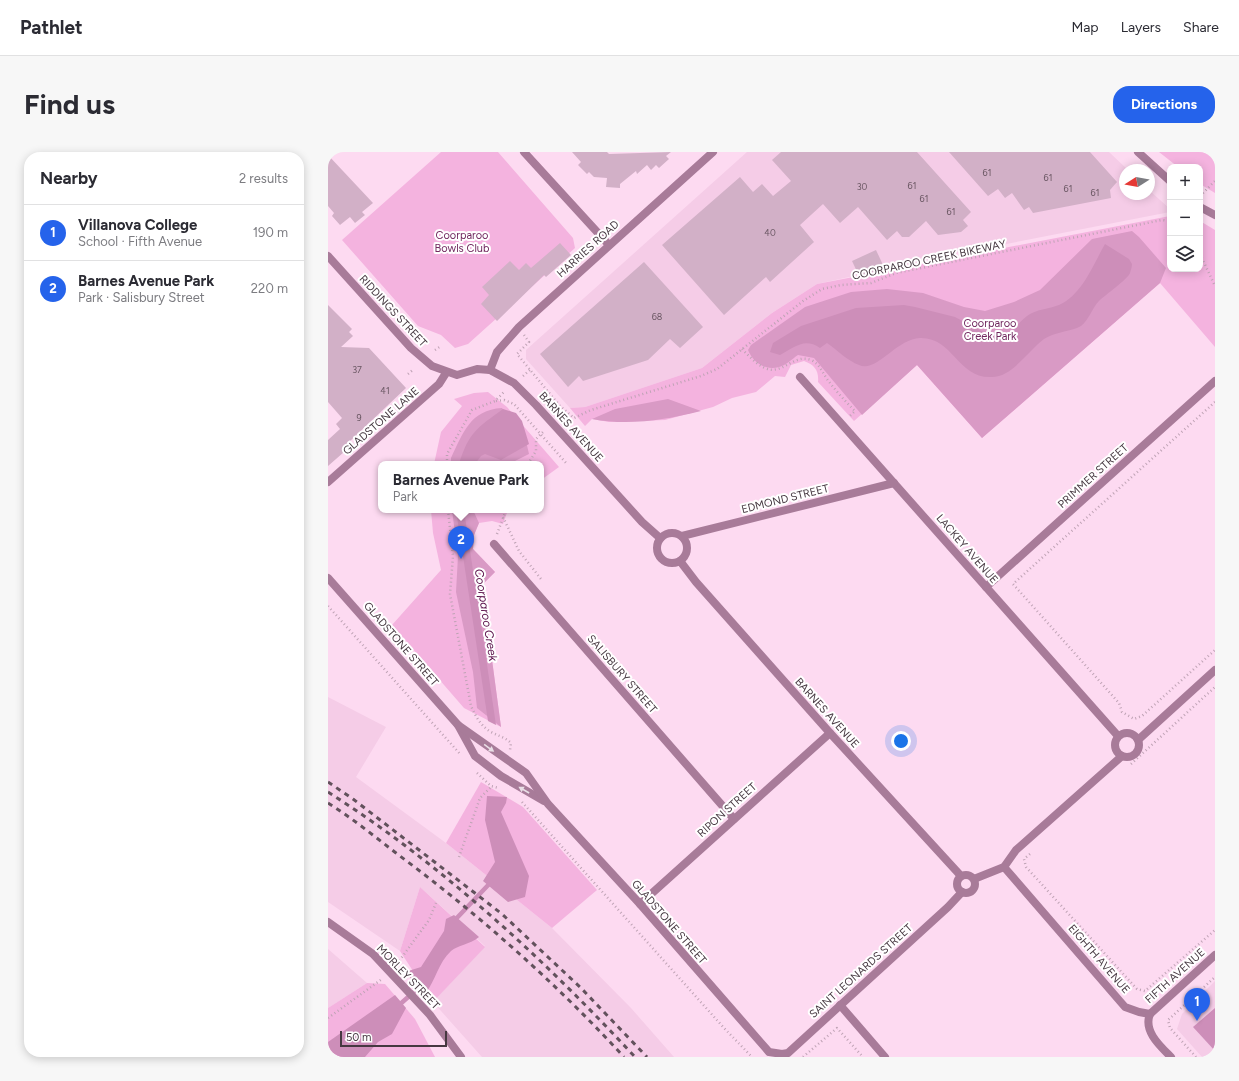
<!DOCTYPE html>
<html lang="en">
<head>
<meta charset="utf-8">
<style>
	body { margin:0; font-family:Figtree,sans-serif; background:#f7f7f7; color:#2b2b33 }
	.controls { position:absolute; right:12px; top:12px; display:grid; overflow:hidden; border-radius:8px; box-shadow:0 2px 10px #0003 }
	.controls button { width:36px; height:36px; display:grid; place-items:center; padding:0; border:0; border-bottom:1px solid #e1e1e2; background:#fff; color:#2b2b33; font:20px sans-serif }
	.compass { position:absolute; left:791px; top:12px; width:36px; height:36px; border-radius:50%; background:#fff; box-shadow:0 2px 10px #0003; rotate:259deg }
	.scale { position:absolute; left:12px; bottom:10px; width:107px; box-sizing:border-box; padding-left:4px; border:2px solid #463841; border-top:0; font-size:11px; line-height:14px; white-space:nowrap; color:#463841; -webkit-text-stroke:3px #fff; paint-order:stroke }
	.you { position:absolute; left:573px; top:589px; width:14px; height:14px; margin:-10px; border:3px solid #fff; border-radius:50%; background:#1a73e8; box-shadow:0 0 0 6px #1a73e833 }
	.badge { display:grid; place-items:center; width:26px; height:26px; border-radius:50%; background:#2563eb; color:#fff; font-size:13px; font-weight:700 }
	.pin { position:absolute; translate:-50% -33px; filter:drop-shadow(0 1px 2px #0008) }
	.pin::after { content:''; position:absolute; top:21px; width:14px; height:12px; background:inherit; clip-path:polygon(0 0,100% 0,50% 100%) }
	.popup { position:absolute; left:50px; top:309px; width:166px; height:52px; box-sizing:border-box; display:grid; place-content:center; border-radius:8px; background:#fff; filter:drop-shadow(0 1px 3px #0005); font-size:13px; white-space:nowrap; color:#7c7c81 }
	.popup b { font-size:15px; color:#2b2b33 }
	.popup::after { content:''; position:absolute; left:50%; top:100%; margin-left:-8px; border:8px solid transparent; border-top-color:#fff }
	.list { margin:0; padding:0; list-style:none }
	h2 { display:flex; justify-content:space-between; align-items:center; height:52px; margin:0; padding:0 16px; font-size:17px }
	h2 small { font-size:13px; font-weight:400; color:#7c7c81 }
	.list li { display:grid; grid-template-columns:26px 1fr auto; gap:12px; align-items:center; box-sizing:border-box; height:56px; padding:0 16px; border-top:1px solid #e1e1e2 }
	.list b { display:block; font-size:15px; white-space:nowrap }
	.list p { margin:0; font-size:13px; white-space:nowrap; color:#7c7c81 }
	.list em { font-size:13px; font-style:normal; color:#7c7c81 }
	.icon { flex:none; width:22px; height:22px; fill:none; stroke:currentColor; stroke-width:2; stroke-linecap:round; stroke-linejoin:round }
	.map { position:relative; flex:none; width:887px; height:905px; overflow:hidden; border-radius:16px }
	header { display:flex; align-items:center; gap:24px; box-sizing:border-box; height:56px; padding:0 20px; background:#fff; border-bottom:1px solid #e1e1e2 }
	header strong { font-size:19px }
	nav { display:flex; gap:22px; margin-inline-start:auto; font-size:14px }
	.intro { display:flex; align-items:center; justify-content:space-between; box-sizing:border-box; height:96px; padding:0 24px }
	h1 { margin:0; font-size:28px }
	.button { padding:10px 18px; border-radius:16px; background:#2563eb; color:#fff; font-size:14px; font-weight:700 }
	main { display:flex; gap:24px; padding:0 24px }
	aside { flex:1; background:#fff; border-radius:16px; box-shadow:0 2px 10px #0003 }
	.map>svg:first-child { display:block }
</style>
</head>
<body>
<header>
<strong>Pathlet</strong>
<nav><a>Map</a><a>Layers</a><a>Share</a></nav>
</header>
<div class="intro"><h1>Find us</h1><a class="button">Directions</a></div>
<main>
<aside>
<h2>Nearby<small>2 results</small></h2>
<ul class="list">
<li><span class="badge">1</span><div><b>Villanova College</b><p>School · Fifth Avenue</p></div><em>190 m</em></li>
<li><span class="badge">2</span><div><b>Barnes Avenue Park</b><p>Park · Salisbury Street</p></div><em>220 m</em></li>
</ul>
</aside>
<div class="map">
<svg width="887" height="905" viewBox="0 0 887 905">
	<rect width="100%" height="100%" fill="#fddaf1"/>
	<g fill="#f5cce7">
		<path d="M419,0H781L800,18H797V42H821V38L842,57V60L627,102L489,132L444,161L374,216L257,255L242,256L198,207V198Z"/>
		<path d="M0,545L58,575L28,625L118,691L224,776L303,856L346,905H154L105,850L157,794L92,735L72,799L0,750Z"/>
		<path d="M0,797L39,831L0,856Z"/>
		<path d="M887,829V905H874L849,877L854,862Z"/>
	</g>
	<g fill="#f4b3df">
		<path d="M113,0H170L245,86L247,96L140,192L127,196L113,183L90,174L14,88Z"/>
		<path d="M831,0H887V41L872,32V15H850Z"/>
		<path d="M842,64V117H872V69L887,78V195L832,131L654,286L589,213L526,269L490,230C491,219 487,213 476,209L463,213L457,225L447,224L428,240L404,246L385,255L337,268L281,270L264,267L257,274L242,256L257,255L374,216L444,161L489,132Z"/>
		<path d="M160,240L179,255L231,315L213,328V312H106L113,280L134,254L126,247L146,241Z"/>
		<path d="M103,358H180L175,372L164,369L151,371L146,383L145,397L167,420L154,433L173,575L136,556L64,473L113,418L105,381Z"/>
		<path d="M153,630L195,655L269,738L224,776L118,691Z"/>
		<path d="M92,735L157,795L105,850L72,799Z"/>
		<path d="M39,831L57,832L87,867L107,905H0V856Z"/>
	</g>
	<g fill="#d99ac5">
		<path d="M804,79L811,85L838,116L832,131L654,286L589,213L534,263L486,206L470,203C464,207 457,214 451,215C437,219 425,210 420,198L423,193L477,155L523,140L559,137L595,141L636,155L657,159L686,150L712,138L764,87Z"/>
		<path d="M340,247L373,259C338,268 300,274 264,267L287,257Z"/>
		<path d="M174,256L198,289L201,302L181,312H123V306C135,281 142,258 174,256Z"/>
		<path d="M124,358H145L151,371L146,383L145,397L167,420L154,433L173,575L149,556L145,520L128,440L130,404Z"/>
	</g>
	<g fill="#cd8eb9">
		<path d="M777,92L801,107L804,112C804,114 803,118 802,121C799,128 778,142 771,149C764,156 761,168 753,174C745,179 726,180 716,187C700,199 684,225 664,225C630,227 625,185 592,186C568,187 549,221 531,213C520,209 509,198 499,191L492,196C476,185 466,196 452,203L442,200L445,191L473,174L528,156L576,153L587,155L627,165L663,184C687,183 683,177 699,164C708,157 721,157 731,153C754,143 765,113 777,92Z"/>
		<path d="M175,257L188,261L194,269L201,292L173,308L157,302L153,304L147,312H131C141,280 149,276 175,257Z"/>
		<path d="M128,358H136L168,573L160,569Z"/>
		<path d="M159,644L179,645L178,651L173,660L201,724L197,745L180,750L155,729L167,710L157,668Z"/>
		<path d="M126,763L151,785C141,793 130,793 123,799C110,811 108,828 97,842L77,820L93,815L116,779L118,767Z"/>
		<path d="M67,843L78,856L64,882L50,890L37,905H0V890Z"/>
		<path d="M887,856V899L865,875Z"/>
	</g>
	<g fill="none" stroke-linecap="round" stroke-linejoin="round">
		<g stroke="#cd8eb9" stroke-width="4.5">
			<path d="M126,769L164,729"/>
			<path d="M70,854L96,831"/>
		</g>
	</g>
	<g fill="#d2b0c7">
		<path d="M244,0H279L281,2L343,0L338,4L341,7L331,16L328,13L323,18L319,13L309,22L308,19L292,32V36L278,35L279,26L266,25L261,20L259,22L250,13L253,10Z"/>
		<path d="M453,0H589L643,60L635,68L640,74L633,80L610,83L598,69L581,85H574L569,79L559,88L530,55L512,71L495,52L472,73L486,90L442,130L438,125L396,163L334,93L412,25L425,40L434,32L445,44L463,29L444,8Z"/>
		<path d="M621,0H762L789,30L782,38L783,46L705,61L701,55L696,58L684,41L677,46L670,37L660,44Z"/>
		<path d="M0,3L45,51L34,60L37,63L27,71L22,65L12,73L4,64L6,61L0,54Z"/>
		<path d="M232,91L243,103L218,125L216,123L169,169L153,152L161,143L154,135L182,109L191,118L198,111L203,116Z"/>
		<path d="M548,98L556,115L532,126L524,109Z"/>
		<path d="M316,110L375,175L352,196L342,187L320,208L255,229L251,224L240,235L212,202Z"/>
		<path d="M0,153L24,177L21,180L25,184L13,195L41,196L78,236L21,290L24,293L0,314V288L12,277L8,272L14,266L0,250Z"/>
	</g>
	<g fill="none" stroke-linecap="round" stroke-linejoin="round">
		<g stroke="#bfa3b5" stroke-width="2.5" stroke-dasharray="1 3" stroke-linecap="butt">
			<path d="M872,44L887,29"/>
			<path d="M872,102L887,134"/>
			<path d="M196,183L201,190L189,202L232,254L246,266L263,258L373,224L389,217L475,149L494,137L513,133L543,131L568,121L834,68L842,69"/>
			<path d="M414,197C421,204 428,212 437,216C454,224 466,201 483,208C492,212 494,220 499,227C507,238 517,249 527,259L522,264"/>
			<path d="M107,198L113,194"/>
			<path d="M80,222L86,217"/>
			<path d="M195,224L202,218"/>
			<path d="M168,249L176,248L186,252L239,312"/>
			<path d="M887,250L685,432L791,551L794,560L806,567L814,564L887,498"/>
			<path d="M119,312V302L144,258L167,249L177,239"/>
			<path d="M200,312L208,299V287L217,278"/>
			<path d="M120,358L125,404L122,442L143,554C148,565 153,574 163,580C170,584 177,585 183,591L182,598"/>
			<path d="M175,365L191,399L213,427"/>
			<path d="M169,382L178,358"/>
			<path d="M0,454L133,603"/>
			<path d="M803,612L887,535"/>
			<path d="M149,621L163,634L171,636"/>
			<path d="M194,650L396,876L424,905"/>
			<path d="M702,702L696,707L698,715L809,837L817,839L887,778"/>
			<path d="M131,705L152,646L164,634"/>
			<path d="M69,812L101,768L108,751"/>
			<path d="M0,866L54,827"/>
			<path d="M475,905L509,876L535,905"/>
			<path d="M868,905L842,876L840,868L887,825"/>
		</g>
		<g stroke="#a87b99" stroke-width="8">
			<path d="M196,0L281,93"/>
			<path d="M810,0L842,29"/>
			<path d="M872,55L887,63"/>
			<path d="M0,104L83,196L104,214L129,223L149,217L162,218L186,231L208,253L314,370L332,386"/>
			<path d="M162,218L169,200L191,175L385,0"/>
			<path d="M472,225L790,584"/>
			<path d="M0,330L111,232L118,221"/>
			<circle cx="344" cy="396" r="15"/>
			<path d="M354,384L566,331"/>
			<path d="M166,392L406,667"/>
			<path d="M352,409L368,430L502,581L633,724"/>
			<path d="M0,426L130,573L147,604L173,624L216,649"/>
			<path d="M658,435L887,229"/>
			<path d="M130,573L198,621L220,652L312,752L441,900L454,902L460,901L620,755L634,740"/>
			<circle cx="799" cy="593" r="12"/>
			<path d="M810,588L887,518"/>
			<path d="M676,715L797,855L811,860L822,862"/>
			<circle cx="638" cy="732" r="9"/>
			<path d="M646,727L676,715L688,698L794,604"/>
			<path d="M312,752L502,581"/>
			<path d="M0,770L45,802L102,863L133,905"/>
			<path d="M512,853L557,905"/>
			<path d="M822,862L887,803"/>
			<path d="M822,862C815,879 832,894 843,905"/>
		</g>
		<g stroke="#62515c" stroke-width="3" stroke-dasharray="5 5" stroke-linecap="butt">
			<path d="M0,630L25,647L174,762L252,835L319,905"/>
			<path d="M0,640C113,712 216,807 307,905"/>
			<path d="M0,651C24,666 46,684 68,701C150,762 227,830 296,905"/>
		</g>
	</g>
	<defs><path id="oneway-solid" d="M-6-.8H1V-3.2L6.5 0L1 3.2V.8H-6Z"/></defs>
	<g fill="#e9dee6">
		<use href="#oneway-solid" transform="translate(161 596) rotate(36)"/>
		<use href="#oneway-solid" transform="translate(196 638) rotate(-150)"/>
	</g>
	<g text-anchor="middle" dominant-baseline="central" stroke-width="4" stroke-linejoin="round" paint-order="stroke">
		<g font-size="9" fill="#695662">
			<text x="659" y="20">61</text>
			<text x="720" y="25">61</text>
			<text x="584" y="33">61</text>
			<text x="534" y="34">30</text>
			<text x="740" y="36">61</text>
			<text x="767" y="40">61</text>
			<text x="596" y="46">61</text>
			<text x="623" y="59">61</text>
			<text x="442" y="80">40</text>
			<text x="329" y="164">68</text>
			<text x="29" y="217">37</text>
			<text x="57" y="238">41</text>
			<text x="31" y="265">9</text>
		</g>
		<g font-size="11" fill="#71285f" stroke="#fff">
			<text x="134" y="83">Coorparoo<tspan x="134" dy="13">Bowls Club</tspan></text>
			<text x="662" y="171">Coorparoo<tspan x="662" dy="13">Creek Park</tspan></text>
		</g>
		<g font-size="11" fill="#463841" stroke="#fff">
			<text transform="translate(260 97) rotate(-42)">HARRIES ROAD</text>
			<text transform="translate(601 108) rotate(-12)">COORPAROO CREEK BIKEWAY</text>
			<text transform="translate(65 159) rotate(47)">RIDDINGS STREET</text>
			<text transform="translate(53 269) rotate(-41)">GLADSTONE LANE</text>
			<text transform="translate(243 275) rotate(48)">BARNES AVENUE</text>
			<text transform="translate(765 324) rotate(-42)">PRIMMER STREET</text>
			<text transform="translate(457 347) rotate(-14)">EDMOND STREET</text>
			<text transform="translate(639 397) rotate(49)">LACKEY AVENUE</text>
			<text transform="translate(73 492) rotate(49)">GLADSTONE STREET</text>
			<text transform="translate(294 522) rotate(49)">SALISBURY STREET</text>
			<text transform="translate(499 561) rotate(48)">BARNES AVENUE</text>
			<text transform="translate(399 658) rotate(-42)">RIPON STREET</text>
			<text transform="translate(341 770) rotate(49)">GLADSTONE STREET</text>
			<text transform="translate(771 807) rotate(49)">EIGHTH AVENUE</text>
			<text transform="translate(533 819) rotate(-42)">SAINT LEONARDS STREET</text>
			<text transform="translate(847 824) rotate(-42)">FIFTH AVENUE</text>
			<text transform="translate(80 825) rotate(46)">MORLEY STREET</text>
		</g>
		<g font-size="12" font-style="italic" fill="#570d47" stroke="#fff">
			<text transform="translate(158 463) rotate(81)">Coorparoo Creek</text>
		</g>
	</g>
</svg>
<div class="controls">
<button>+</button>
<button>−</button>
<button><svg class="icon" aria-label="layers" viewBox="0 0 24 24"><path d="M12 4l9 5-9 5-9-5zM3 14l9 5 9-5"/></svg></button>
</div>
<svg class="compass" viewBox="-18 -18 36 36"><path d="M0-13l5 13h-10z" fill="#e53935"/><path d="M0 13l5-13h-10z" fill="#7c7c81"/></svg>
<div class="scale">50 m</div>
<div class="you"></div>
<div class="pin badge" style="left:869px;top:869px">1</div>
<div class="pin badge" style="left:133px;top:407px">2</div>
<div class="popup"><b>Barnes Avenue Park</b>Park</div>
</div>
</main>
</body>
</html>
